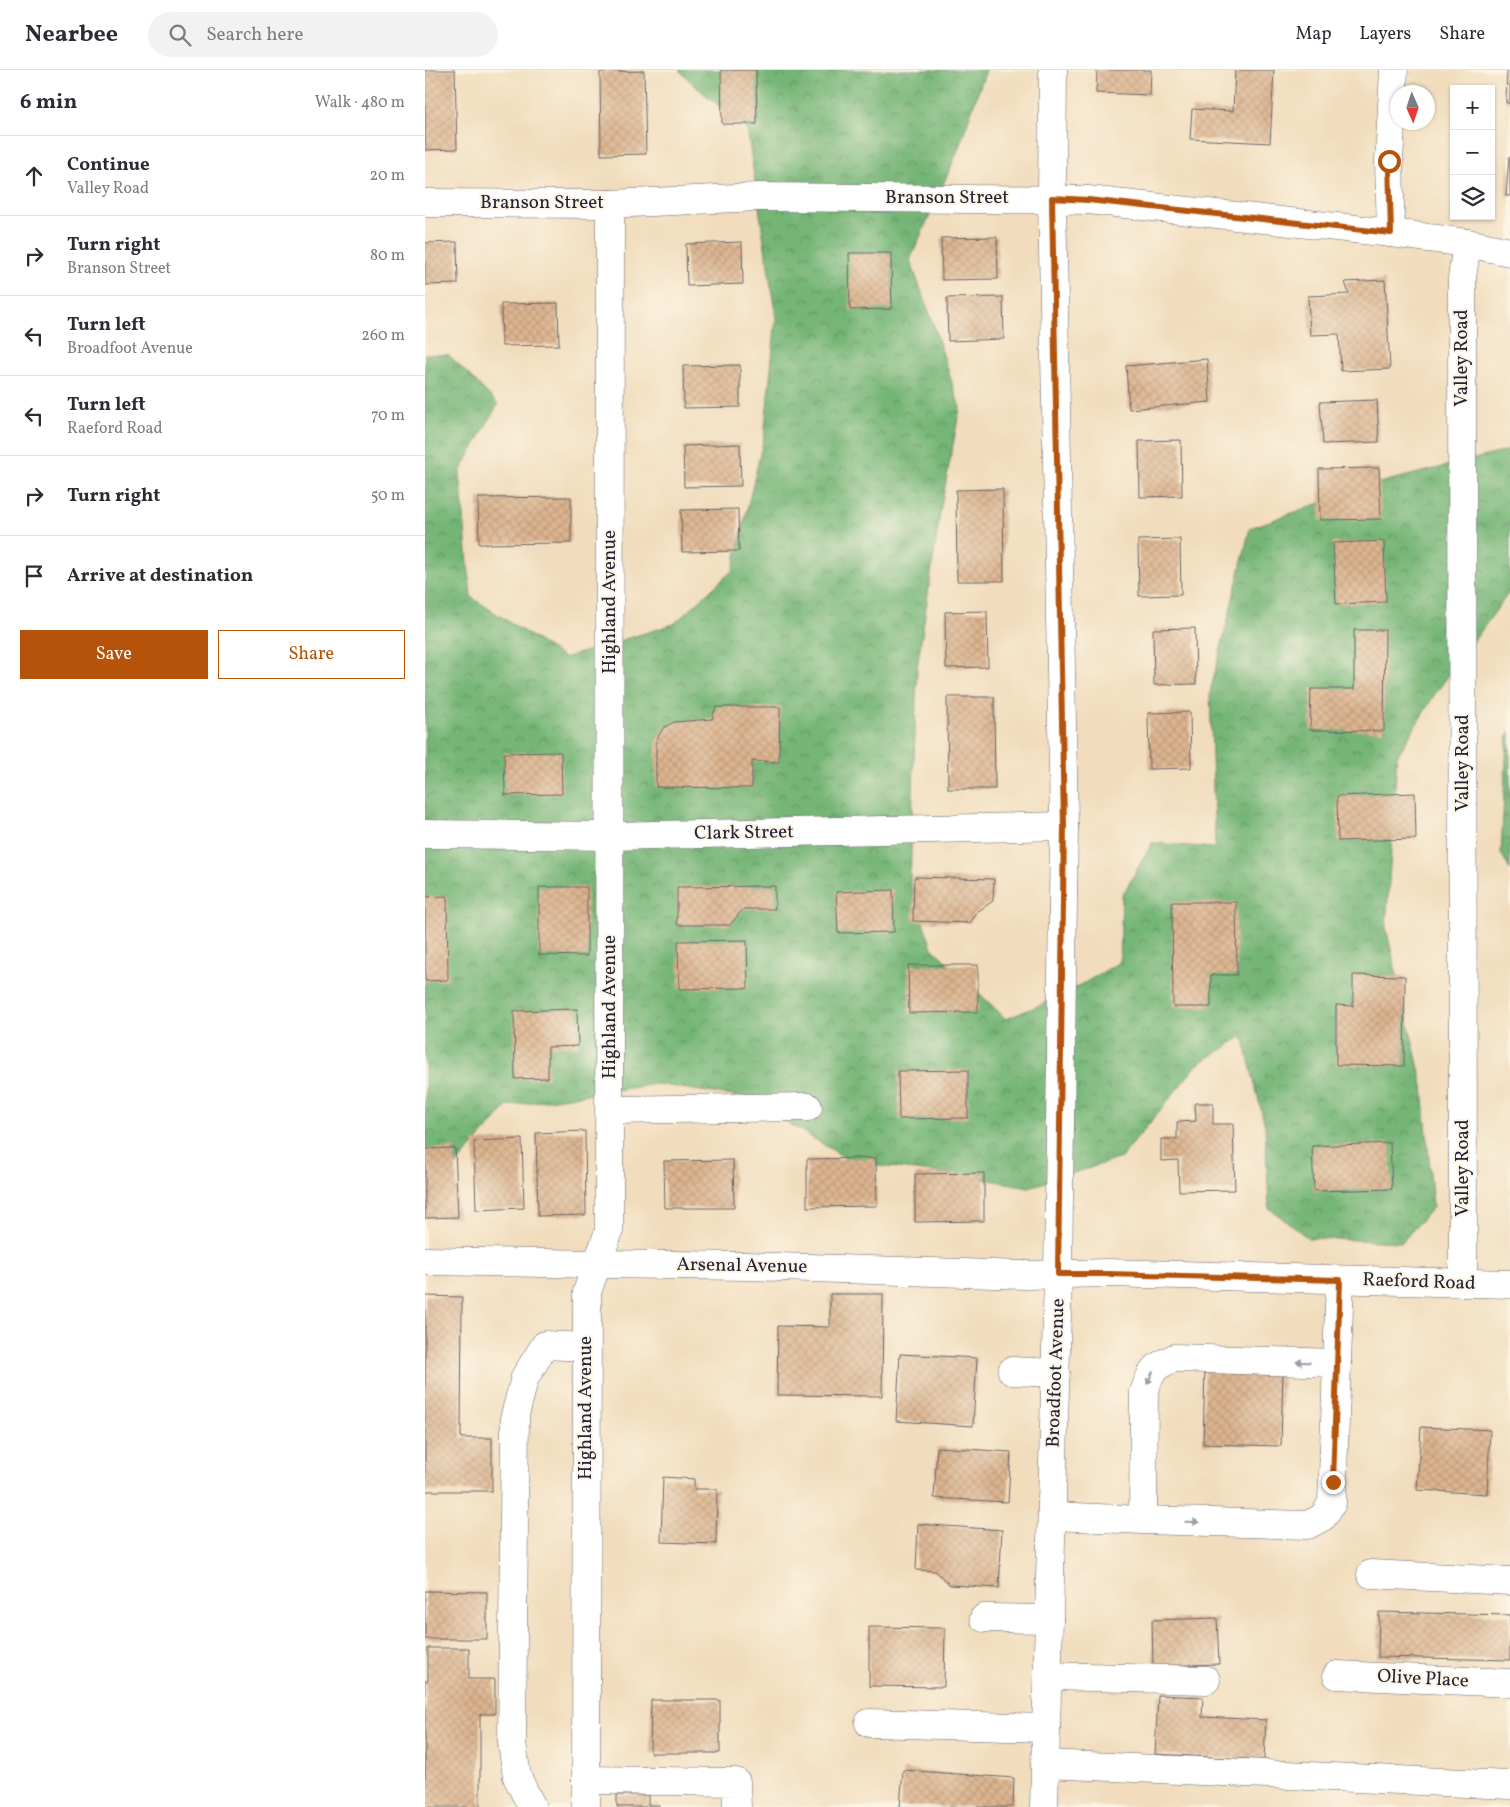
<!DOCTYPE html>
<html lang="en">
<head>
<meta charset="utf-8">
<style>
	body { margin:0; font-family:Vollkorn,serif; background:#f2f2f3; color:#2b2b33 }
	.controls { position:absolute; right:15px; top:15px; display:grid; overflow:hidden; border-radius:0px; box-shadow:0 1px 4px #0004 }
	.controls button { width:45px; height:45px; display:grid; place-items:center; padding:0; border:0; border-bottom:1px solid #e1e1e2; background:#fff; color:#2b2b33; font:25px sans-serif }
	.compass { position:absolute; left:965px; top:15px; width:45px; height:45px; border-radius:50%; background:#fff; box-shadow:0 1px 4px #0004; rotate:177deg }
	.stop { position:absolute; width:15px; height:15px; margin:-11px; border:4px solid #b45309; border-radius:50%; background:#fff }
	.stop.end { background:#b45309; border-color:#fff; box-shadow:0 1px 5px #0008 }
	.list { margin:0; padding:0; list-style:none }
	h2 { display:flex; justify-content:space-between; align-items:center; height:65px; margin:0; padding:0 20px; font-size:21px }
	h2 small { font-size:16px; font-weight:400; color:#7c7c81 }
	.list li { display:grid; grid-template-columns:32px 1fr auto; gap:15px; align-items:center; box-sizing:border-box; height:80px; padding:0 20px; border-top:1px solid #e1e1e2 }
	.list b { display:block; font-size:19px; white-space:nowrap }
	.list p { margin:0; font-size:16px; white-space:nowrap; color:#7c7c81 }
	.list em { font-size:16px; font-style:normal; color:#7c7c81 }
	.actions { display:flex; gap:10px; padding:15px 20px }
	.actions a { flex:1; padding:11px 0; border:1px solid #b45309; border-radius:0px; text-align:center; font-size:18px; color:#b45309 }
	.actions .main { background:#b45309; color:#fff }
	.icon { flex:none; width:28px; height:28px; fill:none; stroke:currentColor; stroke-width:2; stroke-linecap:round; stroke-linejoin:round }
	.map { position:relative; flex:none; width:1085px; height:1737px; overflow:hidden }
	header { display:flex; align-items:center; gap:30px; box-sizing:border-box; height:70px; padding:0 25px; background:#fff; border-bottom:1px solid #e1e1e2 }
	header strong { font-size:24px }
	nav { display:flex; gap:28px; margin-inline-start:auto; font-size:18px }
	.search { width:350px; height:45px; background:#f2f2f3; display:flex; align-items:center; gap:12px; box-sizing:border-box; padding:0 18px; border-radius:28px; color:#7c7c81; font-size:19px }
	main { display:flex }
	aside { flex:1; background:#fff }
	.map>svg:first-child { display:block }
</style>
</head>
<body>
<header>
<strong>Nearbee</strong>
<div class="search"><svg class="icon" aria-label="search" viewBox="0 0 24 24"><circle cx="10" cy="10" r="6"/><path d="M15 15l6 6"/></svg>Search here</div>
<nav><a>Map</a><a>Layers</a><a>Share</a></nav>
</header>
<main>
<aside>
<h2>6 min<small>Walk · 480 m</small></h2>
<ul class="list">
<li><svg class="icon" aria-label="ahead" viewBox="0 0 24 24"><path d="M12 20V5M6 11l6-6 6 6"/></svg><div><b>Continue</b><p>Valley Road</p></div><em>20 m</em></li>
<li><svg class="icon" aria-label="right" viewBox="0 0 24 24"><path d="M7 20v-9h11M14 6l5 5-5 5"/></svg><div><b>Turn right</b><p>Branson Street</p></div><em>80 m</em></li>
<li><svg class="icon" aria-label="left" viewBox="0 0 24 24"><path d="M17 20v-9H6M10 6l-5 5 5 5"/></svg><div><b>Turn left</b><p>Broadfoot Avenue</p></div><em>260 m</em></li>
<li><svg class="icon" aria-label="left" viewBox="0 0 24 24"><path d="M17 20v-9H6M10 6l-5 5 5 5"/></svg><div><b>Turn left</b><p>Raeford Road</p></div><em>70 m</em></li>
<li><svg class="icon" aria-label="right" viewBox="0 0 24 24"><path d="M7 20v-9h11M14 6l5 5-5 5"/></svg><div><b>Turn right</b></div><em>50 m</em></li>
<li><svg class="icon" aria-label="arrive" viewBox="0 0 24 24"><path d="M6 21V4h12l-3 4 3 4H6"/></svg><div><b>Arrive at destination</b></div></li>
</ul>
<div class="actions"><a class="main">Save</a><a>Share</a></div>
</aside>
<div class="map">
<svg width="1085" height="1737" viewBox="0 0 1085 1737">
	<defs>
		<pattern id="forest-crowns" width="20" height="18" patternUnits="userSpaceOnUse" patternTransform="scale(1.25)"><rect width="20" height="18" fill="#74b576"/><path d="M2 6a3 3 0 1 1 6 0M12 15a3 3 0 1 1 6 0" fill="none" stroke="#5f9362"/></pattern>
		<pattern id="building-cross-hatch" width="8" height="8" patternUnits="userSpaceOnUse" patternTransform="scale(1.25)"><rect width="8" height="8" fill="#ddb590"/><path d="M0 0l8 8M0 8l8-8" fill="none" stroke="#bd9b7d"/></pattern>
	</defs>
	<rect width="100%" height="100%" fill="#fcf5e5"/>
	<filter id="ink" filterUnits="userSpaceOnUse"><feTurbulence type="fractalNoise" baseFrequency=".02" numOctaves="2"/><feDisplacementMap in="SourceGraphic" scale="10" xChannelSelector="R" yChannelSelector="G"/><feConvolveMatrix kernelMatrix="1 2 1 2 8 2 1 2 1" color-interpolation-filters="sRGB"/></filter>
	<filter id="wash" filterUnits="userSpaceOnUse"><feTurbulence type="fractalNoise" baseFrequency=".0096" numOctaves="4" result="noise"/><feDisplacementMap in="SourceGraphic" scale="20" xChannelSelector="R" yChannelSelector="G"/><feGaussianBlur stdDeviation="1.12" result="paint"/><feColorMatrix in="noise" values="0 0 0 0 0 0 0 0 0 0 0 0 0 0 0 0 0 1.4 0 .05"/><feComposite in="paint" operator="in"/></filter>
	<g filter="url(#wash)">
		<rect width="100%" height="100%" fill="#f1ddbd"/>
		<g fill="url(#forest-crowns)" stroke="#4b6c58">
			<path d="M254,0H561L531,85L485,190L507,250L535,338L516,437L492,598L485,814L507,878L581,949L637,926L695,892L697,826L727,773L790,778L785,623L825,458L946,415L1085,380V521L1010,624L972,686L961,858L998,1016L1008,1137L977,1172L883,1168L844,1138L840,1056L818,966L772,995L696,1088L604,1117L542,1106L429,1093L322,1028L231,1014L82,1036L15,1114L0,1108V284L24,285L73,334L35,402L46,527L139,588L249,554L308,500L339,367L351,249L322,59L269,15Z"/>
			<path d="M1085,661V800L1076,783L1082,669Z"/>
		</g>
		<g id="blocks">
			<g fill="url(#building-cross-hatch)">
				<path d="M0,0H30L32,79L0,80Z"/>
				<path d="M296,0H331L332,54H297Z"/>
				<path d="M672,0H726L725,25L671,23Z"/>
				<path d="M810,0H849L845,73L765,69L767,39L808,41Z"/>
				<path d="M1082,0H1085V33H1081Z"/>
				<path d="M219,1L221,84L176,85L175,2Z"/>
				<path d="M1084,87H1085V126H1081Z"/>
				<path d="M572,167L573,209L517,210L516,168Z"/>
				<path d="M32,172L33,214L0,215V173Z"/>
				<path d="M317,172L318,214L262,216L261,174Z"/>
				<path d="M424,183H466L467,239L425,240Z"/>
				<path d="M960,210L965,299L916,301L914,264L885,265L883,226L924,224L920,212Z"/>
				<path d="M578,227L579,269L523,271L522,228Z"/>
				<path d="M133,233L134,275L77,276L76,234Z"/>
				<path d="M782,289L785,332L704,339L701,296Z"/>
				<path d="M315,295V337L259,338L258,296Z"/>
				<path d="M952,330L954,372L898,374L895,332Z"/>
				<path d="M756,370L757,426L715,427L714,371Z"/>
				<path d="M315,374L316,416L259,417L258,376Z"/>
				<path d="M954,398L956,449L895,450L894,399Z"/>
				<path d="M578,419L579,511H532L531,420Z"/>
				<path d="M146,427V473L54,474L53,428Z"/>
				<path d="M313,439L314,481L257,482L256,440Z"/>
				<path d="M755,469L756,525L714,526L713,470Z"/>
				<path d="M959,471L961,532L911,534L908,473Z"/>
				<path d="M562,541L563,597L521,598L520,542Z"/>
				<path d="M770,558L771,614L729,615L728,559Z"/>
				<path d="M929,560H960L959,661L885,660L886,619H929Z"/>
				<path d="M522,627H569L570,719H523Z"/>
				<path d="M291,637H355L354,692L327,691V718L231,717V671L238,658L249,652L287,649Z"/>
				<path d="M765,642L766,698L724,699L723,643Z"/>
				<path d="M136,682L137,724L80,725L79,683Z"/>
				<path d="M990,723L991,769L913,771L912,726Z"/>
				<path d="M489,807L569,809L568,831L552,842L545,853L488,851Z"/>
				<path d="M350,816V839H318L305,855H252V817Z"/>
				<path d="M114,817H162V886L114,885Z"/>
				<path d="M468,820L469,862L413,863L411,822Z"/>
				<path d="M22,826L23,910L0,911V827Z"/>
				<path d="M747,832H811L812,905H786V937H748Z"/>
				<path d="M322,870L323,918L254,919L253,871Z"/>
				<path d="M483,895H553V942L484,943Z"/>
				<path d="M928,905L980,906L979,996L911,995V935L928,936Z"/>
				<path d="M152,939L153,976L123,977V1008L90,1009L89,941Z"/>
				<path d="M543,1000V1048L474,1049L473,1001Z"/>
				<path d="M770,1033H788V1054H808L810,1120L754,1121L753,1090L736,1091V1069H752V1052L771,1051Z"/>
				<path d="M160,1061L161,1145L113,1146L111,1063Z"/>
				<path d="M97,1069L99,1138L51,1140L49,1071Z"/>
				<path d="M965,1073L967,1119L889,1121L887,1076Z"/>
				<path d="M30,1078L33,1147L0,1148V1079Z"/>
				<path d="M451,1088L452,1136L382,1137V1089Z"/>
				<path d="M308,1090L309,1138H240L239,1091Z"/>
				<path d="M559,1103V1151L490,1152V1104Z"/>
				<path d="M405,1224H458L457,1326L352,1325L353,1256L405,1257Z"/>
				<path d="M0,1226L37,1227L36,1368H67V1421H0Z"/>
				<path d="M475,1284L552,1288L548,1356L471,1351Z"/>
				<path d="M780,1298L858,1300L856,1376L778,1374Z"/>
				<path d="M996,1357L1065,1360L1062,1424L992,1420Z"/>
				<path d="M512,1377L586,1382L583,1432L509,1428Z"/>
				<path d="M238,1407L269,1409V1419H292L291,1474L236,1472Z"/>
				<path d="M493,1454L577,1460L574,1518L525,1515L510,1501L491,1500Z"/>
				<path d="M0,1521L62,1522V1569H0Z"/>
				<path d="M954,1542L1085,1545V1590L953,1587Z"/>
				<path d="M792,1548L794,1594L728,1596L727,1550Z"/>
				<path d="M444,1557L520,1558L519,1617L444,1616Z"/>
				<path d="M3,1578H44V1609H70V1644H55V1737H0V1611H3Z"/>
				<path d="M733,1625L778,1627L777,1647L841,1650L839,1690L730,1684Z"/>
				<path d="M226,1630H295V1683H225Z"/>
				<path d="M478,1700L589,1708L588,1737H475Z"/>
				<path d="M192,1725H223V1735H234V1737H192Z"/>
			</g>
		</g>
	</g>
	<g filter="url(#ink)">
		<use href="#blocks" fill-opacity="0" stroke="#6a6368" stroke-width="1"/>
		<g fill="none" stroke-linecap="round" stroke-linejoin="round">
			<defs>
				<g id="minor">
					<path d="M0,133L185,134L333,127L663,130L966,163L1042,173L1085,182"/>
					<path d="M966,163L964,91L969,0"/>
					<path d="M0,764L185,766L639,756"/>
					<path d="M185,1040L383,1037"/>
					<path d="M0,1191L172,1194L184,1161L185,134"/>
					<path d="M1038,1213L1037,208L1042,173"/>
					<path d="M912,1293L915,1210"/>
					<path d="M587,1301L631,1303"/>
					<path d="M627,1446L718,1450L883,1455L898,1447L907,1433L912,1293L749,1288C728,1297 726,1301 719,1322L718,1450"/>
					<path d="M946,1504L1085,1511"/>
					<path d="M559,1548L624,1549"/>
					<path d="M912,1605L1085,1613"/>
					<path d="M623,1606L781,1610"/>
					<path d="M444,1653L621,1658"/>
					<path d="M620,1694L1085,1715"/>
					<path d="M161,1710L311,1712L312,1737"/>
					<path d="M107,1737L92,1707L87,1673L90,1345L100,1307L120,1275L161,1277"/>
					<path d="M619,1737L633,1204L639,756L627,128L628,0"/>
				</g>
				<path id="major" d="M161,1737L162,1222L172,1194L322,1196L602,1205L683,1203L1085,1214"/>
			</defs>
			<use href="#minor" stroke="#6a6368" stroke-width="29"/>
			<use href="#major" stroke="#6a6368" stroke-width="29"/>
			<use href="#minor" stroke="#fff" stroke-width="28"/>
			<use href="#major" stroke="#fff" stroke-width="28"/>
		</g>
		<defs><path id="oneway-solid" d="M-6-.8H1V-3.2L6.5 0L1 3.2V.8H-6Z" transform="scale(1.25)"/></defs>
		<g fill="#9c9ca7">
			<use href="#oneway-solid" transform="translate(878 1292) rotate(-178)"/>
			<use href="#oneway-solid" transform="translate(725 1308) rotate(115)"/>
			<use href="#oneway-solid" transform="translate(767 1452) rotate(2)"/>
		</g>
	</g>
	<g fill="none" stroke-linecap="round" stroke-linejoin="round" filter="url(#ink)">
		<path stroke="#b45309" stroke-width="6" d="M908,1412L915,1210L682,1204H633L639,756L627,128L663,130L966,163L964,91"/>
	</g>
	<g text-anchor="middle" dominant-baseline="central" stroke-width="4" stroke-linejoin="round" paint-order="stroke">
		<g font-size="19" fill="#22223b" stroke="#fcf5e5">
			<text x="522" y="128">Branson Street</text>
			<text x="117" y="133">Branson Street</text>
			<text transform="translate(1037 288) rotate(-90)">Valley Road</text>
			<text transform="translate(185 532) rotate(-90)">Highland Avenue</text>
			<text transform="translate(1038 693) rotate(-90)">Valley Road</text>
			<text transform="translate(319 763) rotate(-1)">Clark Street</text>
			<text transform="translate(185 937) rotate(-90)">Highland Avenue</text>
			<text transform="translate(1038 1098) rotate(-90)">Valley Road</text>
			<text transform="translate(317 1196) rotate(1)">Arsenal Avenue</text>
			<text transform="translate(994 1212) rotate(2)">Raeford Road</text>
			<text transform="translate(631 1303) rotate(-88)">Broadfoot Avenue</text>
			<text transform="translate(161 1338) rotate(-90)">Highland Avenue</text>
			<text transform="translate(998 1609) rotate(3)">Olive Place</text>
		</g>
	</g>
</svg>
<div class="controls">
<button>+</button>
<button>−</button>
<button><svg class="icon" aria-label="layers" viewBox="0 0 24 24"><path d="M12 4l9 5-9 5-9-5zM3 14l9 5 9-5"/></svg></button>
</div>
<svg class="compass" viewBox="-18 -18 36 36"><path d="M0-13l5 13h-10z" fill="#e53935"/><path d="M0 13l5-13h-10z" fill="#7c7c81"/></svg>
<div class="stop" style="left:964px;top:91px"></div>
<div class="stop end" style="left:908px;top:1412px"></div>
</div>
</main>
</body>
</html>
